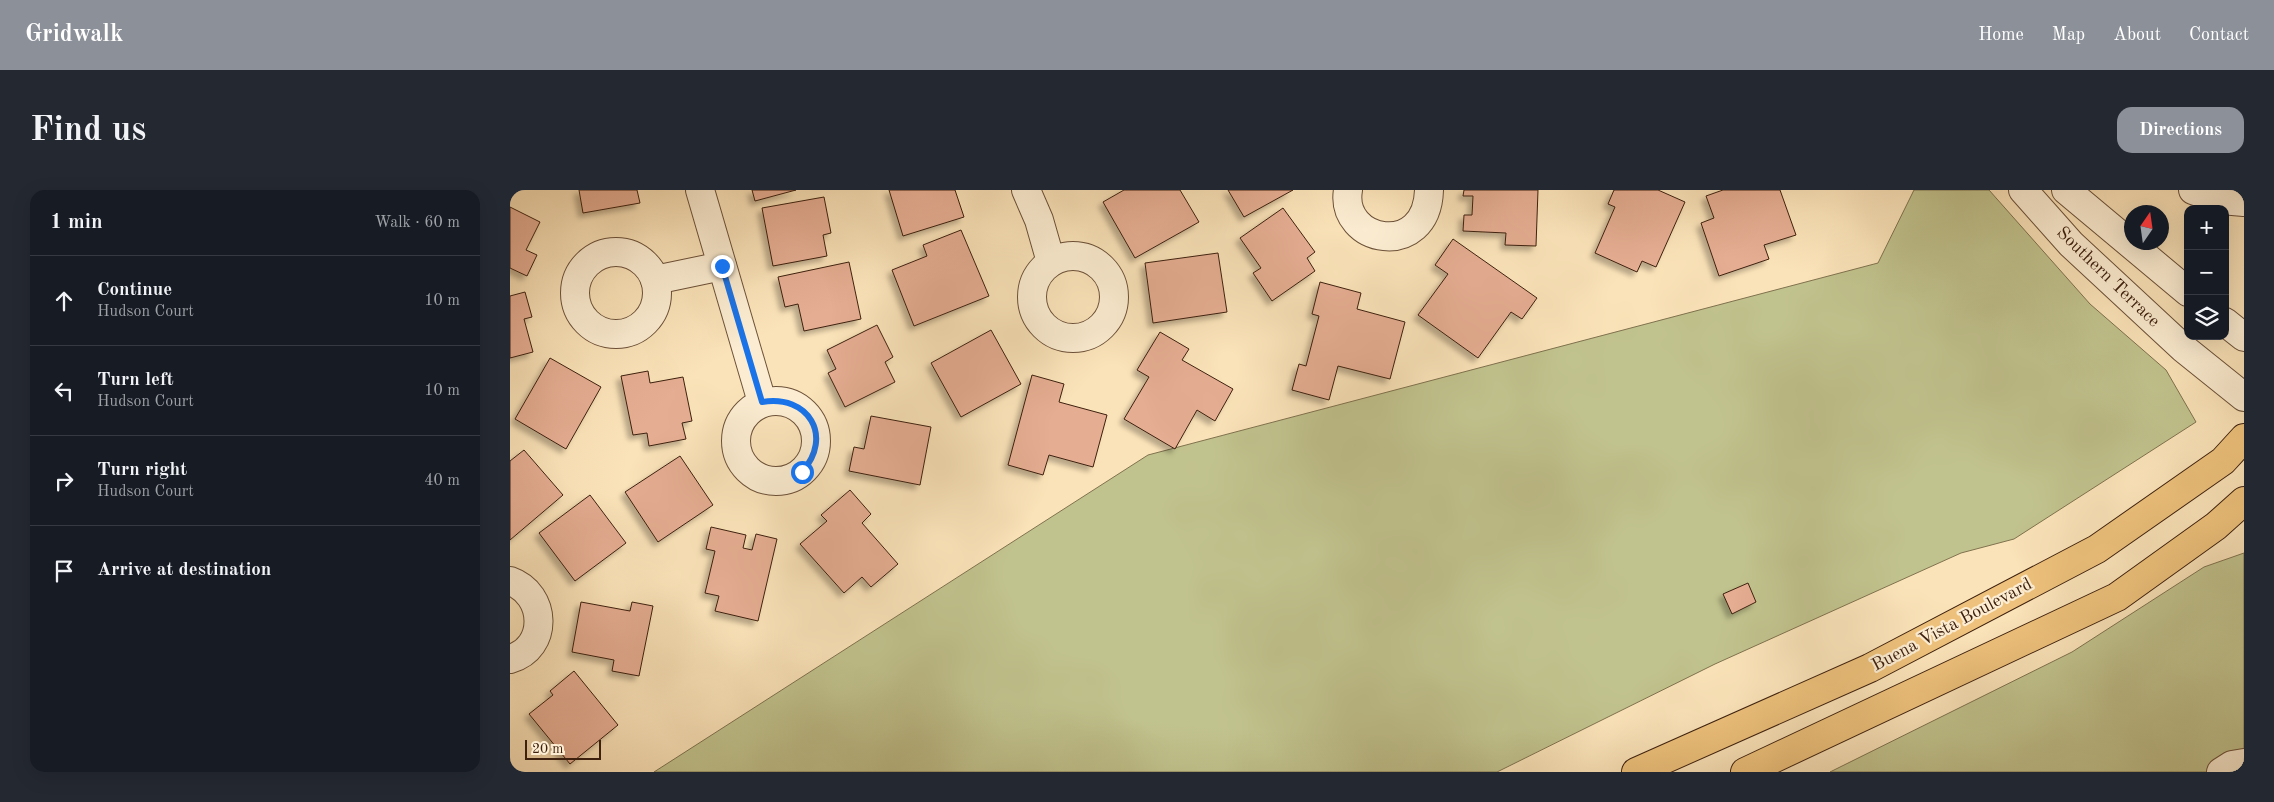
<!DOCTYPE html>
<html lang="en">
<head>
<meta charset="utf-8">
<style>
	body { margin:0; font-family:"Old Standard TT",serif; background:#242831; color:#f1f3f6 }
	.controls { position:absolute; right:15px; top:15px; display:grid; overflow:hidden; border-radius:10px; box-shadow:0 5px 20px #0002 }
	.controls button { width:45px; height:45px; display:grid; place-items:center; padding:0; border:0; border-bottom:1px solid #363941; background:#171b24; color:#f1f3f6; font:25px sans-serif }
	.compass { position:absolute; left:1614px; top:15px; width:45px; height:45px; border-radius:50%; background:#171b24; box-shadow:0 5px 20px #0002; rotate:13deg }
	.scale { position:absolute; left:15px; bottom:12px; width:76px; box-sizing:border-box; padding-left:5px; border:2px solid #3d200e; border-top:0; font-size:14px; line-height:18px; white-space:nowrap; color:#3d200e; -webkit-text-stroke:4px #fcedd2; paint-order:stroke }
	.stop { position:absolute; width:15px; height:15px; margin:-11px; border:4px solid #1a73e8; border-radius:50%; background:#fff }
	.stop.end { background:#1a73e8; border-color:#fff; box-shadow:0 1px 5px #0008 }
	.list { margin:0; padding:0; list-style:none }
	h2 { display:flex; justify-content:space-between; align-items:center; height:65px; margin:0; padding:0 20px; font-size:21px }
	h2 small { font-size:16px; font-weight:400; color:#9ea1a6 }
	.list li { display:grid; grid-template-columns:32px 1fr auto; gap:15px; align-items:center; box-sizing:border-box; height:90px; padding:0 20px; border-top:1px solid #363941 }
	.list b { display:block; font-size:19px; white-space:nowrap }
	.list p { margin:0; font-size:16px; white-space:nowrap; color:#9ea1a6 }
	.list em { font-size:16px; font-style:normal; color:#9ea1a6 }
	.icon { flex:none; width:28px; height:28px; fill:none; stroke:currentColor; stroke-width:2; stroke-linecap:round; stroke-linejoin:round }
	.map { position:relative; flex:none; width:1734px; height:582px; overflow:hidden; border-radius:15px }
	header { display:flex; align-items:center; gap:30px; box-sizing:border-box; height:70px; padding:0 25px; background:#8c9099; color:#fff }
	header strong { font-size:24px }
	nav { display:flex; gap:28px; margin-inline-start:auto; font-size:18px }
	.intro { display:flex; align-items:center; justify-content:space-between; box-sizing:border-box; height:120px; padding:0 30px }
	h1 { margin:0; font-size:35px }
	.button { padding:12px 22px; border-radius:15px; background:#8c9099; color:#fff; font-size:18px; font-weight:700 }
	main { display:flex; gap:30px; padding:0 30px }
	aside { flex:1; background:#171b24; border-radius:15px; box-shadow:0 5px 20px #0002 }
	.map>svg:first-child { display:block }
</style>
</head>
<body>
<header>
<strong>Gridwalk</strong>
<nav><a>Home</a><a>Map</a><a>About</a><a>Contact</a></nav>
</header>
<div class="intro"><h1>Find us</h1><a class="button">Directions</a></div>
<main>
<aside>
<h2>1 min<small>Walk · 60 m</small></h2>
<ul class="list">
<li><svg class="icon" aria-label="ahead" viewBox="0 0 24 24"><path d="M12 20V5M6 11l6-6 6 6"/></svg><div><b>Continue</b><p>Hudson Court</p></div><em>10 m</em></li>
<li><svg class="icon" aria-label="left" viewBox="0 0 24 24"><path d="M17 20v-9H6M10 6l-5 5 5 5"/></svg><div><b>Turn left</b><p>Hudson Court</p></div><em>10 m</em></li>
<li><svg class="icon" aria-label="right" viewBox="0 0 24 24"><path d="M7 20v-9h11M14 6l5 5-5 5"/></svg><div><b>Turn right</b><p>Hudson Court</p></div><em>40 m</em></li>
<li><svg class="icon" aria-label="arrive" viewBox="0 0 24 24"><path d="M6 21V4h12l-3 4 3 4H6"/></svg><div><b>Arrive at destination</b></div></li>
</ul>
</aside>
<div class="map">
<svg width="1734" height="582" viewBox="0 0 1734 582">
	<defs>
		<filter id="shadow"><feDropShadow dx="-4.5" dy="4.5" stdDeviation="2.5" flood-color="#0004"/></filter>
	</defs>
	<rect width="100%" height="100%" fill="#fbe3b9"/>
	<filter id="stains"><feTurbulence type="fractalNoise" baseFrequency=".004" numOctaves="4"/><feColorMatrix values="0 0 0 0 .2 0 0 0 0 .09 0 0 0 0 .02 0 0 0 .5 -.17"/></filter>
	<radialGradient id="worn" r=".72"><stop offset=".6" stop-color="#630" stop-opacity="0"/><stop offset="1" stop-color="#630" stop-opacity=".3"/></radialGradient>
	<g fill="#c1c38e" stroke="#7f724e">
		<path d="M1404,0H1479L1580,114L1656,180L1686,232L1504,349L1451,363L1205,474L987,582H144L638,265L1368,73Z"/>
		<path d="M1734,363V582H1320L1562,462L1694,377Z"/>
	</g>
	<g fill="#e5ad92" stroke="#3d200e" filter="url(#shadow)">
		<path d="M69,0H127L130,13L73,23Z"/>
		<path d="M242,0H286L245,11Z"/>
		<path d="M379,0H445L454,27L393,46Z"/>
		<path d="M614,0H670L689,32L625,68L593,12Z"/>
		<path d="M718,0H783L734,27Z"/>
		<path d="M954,0H1028L1026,56L995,55L996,43L953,41L954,25H962L963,6H953Z"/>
		<path d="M1104,0H1148L1175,12L1146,77L1132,71L1127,82L1085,63L1105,17L1098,14Z"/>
		<path d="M1213,0H1270L1286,45L1254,55L1259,69L1209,86L1191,33L1204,28L1196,6Z"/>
		<path d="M314,7L321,43L313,45L317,66L263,76L252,18Z"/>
		<path d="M0,17L30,32L16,60L27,65L17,86L0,78Z"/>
		<path d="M773,18L805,62L797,68L805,81L762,111L743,83L751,78L730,48Z"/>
		<path d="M451,40L479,106L404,136L382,80L417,66L413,55Z"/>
		<path d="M943,49L1027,108L1012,129L1001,122L968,168L908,125L938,84L925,75Z"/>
		<path d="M708,63L717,122L643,133L635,73Z"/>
		<path d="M339,72L351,129L294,141L288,114L275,117L268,87Z"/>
		<path d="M810,92L851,103L847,119L895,132L880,189L828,176L819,210L782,200L789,174L796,176L809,126L802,124Z"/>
		<path d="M15,102L22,127L14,129L23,162L0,168V106Z"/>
		<path d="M367,135L383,167L375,172L385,192L335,217L318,183L326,179L317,160Z"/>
		<path d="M481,140L511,194L451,227L421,173Z"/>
		<path d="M650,142L679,159L672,170L723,199L705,231L687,220L665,259L614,229L639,187L627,180Z"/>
		<path d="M40,168L91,197L56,259L5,229Z"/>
		<path d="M138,181L140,193L173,187L182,231L172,233L176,249L139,256L137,243L123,245L111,186Z"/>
		<path d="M522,185L554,194L549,212L597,225L583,277L539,265L533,285L498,275Z"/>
		<path d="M361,226L421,237L410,295L339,281L344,257L354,259Z"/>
		<path d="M14,260L53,305L0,350V271Z"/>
		<path d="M170,266L203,315L148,352L115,302Z"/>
		<path d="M340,300L361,324L352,333L388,374L361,397L352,387L334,403L290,354L317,331L311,325Z"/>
		<path d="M80,305L116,353L65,391L29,343Z"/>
		<path d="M201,337L236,345L233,358L242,360L246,344L267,349L248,431L205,421L209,406L195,403L205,361L196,359Z"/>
		<path d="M1238,393L1246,412L1222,424L1213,404Z"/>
		<path d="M71,412L120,421L122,412L143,416L129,486L102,481L104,470L62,462Z"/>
		<path d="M64,481L108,535L60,574L19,524L43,505L40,501Z"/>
	</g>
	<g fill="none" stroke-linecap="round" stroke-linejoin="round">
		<defs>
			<g id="minor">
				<path d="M190,0L252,212"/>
				<path d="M516,0L529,30L541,72"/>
				<path d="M838,0C829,53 917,70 919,0"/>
				<path d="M1513,0L1561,54L1673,158L1734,207"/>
				<path d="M1556,0L1678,102"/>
				<path d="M1683,0L1711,10L1734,12"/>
				<circle cx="106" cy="103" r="41"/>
				<circle cx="563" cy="107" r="41"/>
				<path d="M145,90L212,76"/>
				<path d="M1715,132L1734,147"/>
				<circle cx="266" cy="251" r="40"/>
				<path d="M0,391C37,404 39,458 0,469"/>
				<path d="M1711,582L1722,575L1734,573"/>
			</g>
			<g id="major">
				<path d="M1126,582L1360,478L1587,359L1713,271L1734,248"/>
				<path d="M1235,582L1607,407L1706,336L1734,311"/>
			</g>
		</defs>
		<use href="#minor" stroke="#6c5139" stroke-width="30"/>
		<use href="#major" stroke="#3d200e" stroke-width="30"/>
		<use href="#minor" stroke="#fcedd2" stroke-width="28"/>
		<use href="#major" stroke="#eec27c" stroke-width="28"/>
	</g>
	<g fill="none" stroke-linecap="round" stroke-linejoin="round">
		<path stroke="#1a73e8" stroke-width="6" d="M212,76L252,212C298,204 324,246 292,282"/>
	</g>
	<g text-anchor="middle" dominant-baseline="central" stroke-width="4.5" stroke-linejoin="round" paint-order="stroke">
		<g font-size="18" fill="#3d200e" stroke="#fcedd2">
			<text transform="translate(1598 87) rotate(44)">Southern Terrace</text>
			<text transform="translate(1442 435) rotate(-28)">Buena Vista Boulevard</text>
		</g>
	</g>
	<rect width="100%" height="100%" filter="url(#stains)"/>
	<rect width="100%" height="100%" fill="url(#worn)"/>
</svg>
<div class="controls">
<button>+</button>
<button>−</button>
<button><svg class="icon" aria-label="layers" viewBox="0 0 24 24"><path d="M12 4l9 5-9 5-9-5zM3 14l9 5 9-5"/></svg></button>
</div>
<svg class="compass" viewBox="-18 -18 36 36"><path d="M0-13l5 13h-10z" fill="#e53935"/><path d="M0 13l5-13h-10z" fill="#9ea1a6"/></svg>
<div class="scale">20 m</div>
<div class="stop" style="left:292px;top:282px"></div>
<div class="stop end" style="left:212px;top:76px"></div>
</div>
</main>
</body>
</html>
